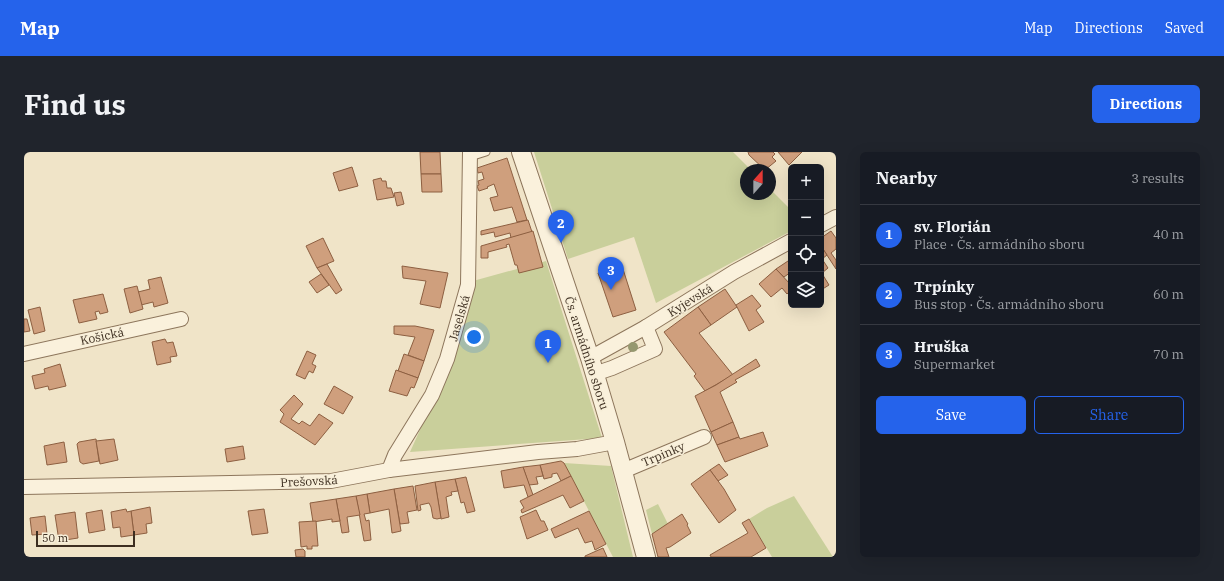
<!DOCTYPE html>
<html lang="en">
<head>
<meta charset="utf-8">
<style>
	body { margin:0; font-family:"IBM Plex Serif",serif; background:#20242c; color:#f1f3f6 }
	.controls { position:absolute; right:12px; top:12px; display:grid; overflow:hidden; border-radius:6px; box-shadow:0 4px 16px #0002 }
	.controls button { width:36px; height:36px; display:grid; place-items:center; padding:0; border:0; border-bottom:1px solid #363941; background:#171b24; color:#f1f3f6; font:20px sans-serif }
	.compass { position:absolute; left:716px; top:12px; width:36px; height:36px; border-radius:50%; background:#171b24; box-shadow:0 4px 16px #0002; rotate:21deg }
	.scale { position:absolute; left:12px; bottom:10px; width:99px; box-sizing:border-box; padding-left:4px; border:2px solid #3d2e20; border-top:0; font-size:11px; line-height:14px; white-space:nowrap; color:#3d2e20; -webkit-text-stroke:3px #f7eed8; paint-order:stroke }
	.you { position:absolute; left:450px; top:185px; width:14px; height:14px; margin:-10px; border:3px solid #fff; border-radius:50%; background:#1a73e8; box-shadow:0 0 0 6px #1a73e833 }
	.badge { display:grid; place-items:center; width:26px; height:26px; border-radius:50%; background:#2563eb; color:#fff; font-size:13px; font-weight:700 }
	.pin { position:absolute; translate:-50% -33px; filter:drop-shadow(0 1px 2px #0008) }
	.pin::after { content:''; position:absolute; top:21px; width:14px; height:12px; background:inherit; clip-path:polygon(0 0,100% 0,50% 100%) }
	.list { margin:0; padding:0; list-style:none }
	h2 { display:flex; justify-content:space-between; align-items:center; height:52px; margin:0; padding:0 16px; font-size:17px }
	h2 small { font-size:13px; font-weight:400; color:#9ea1a6 }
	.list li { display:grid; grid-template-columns:26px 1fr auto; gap:12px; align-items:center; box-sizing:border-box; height:60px; padding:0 16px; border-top:1px solid #363941 }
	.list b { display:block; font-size:15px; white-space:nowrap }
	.list p { margin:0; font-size:13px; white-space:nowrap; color:#9ea1a6 }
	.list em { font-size:13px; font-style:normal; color:#9ea1a6 }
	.actions { display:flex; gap:8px; padding:12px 16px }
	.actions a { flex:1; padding:9px 0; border:1px solid #2563eb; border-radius:6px; text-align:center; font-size:14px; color:#2563eb }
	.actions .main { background:#2563eb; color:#fff }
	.icon { flex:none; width:22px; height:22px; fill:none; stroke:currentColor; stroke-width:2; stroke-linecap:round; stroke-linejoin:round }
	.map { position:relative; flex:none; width:812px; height:405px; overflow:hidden; border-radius:6px }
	header { display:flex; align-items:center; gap:24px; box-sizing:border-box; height:56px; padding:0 20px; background:#2563eb; color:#fff }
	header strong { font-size:19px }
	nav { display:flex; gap:22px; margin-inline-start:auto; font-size:14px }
	.intro { display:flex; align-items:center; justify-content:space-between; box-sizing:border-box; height:96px; padding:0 24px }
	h1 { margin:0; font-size:28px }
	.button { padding:10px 18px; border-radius:6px; background:#2563eb; color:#fff; font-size:14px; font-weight:700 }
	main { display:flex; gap:24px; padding:0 24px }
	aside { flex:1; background:#171b24; border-radius:6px; box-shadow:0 4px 16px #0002 }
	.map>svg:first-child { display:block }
</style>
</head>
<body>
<header>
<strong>Map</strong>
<nav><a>Map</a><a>Directions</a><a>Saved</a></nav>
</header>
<div class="intro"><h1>Find us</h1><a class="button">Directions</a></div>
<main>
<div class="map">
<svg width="812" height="405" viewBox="0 0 812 405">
	<rect width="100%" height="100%" fill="#f0e4c8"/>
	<g fill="#c9cf9b">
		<path d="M510,0H709L727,18H722V42H746V37L767,58V79L632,151L610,85L544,107Z"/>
		<path d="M522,109L578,286L386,300L427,209L449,129Z"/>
		<path d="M540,311L587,314L609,405H589Z"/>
		<path d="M770,344L809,405H748L725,367L743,356Z"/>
		<path d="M634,352L644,372L628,382L622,358Z"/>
	</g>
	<g fill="#cf9f7d" stroke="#8d5f41">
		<path d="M396,0H416L417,22H397Z"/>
		<path d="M724,0H749L751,2L748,5L752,9L741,18L725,3Z"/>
		<path d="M754,0H778L765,13Z"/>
		<path d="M483,6L503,68L493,70L488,55L470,59L466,46L474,44L470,32L463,35L464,36L455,39L453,34L455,33L454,29L460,27L458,20L454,21L453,16Z"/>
		<path d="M328,15L334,34L315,39L309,21Z"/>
		<path d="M397,22H417L418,40H398Z"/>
		<path d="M357,26L358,29H362L363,36H367L370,45L353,48L349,28Z"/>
		<path d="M377,40L380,52L373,54L370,41Z"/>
		<path d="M504,68L508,80L487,86L486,81L471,85L470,80L457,83V79Z"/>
		<path d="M509,79L519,115L495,121L493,113H491L485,92L482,93L483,95L464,100V106H457V94Z"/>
		<path d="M807,79L812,86V97L807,101L812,108V117L797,94V86Z"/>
		<path d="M299,86L310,109L293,116L282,94Z"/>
		<path d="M797,94L803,103L798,107L804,116L798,121Z"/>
		<path d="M767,107V120L760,125L752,117Z"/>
		<path d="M303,112L318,138L312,142L293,116Z"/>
		<path d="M378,114L424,121L416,156L396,152L402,129L379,126Z"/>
		<path d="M598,114L612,158L589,165L574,121Z"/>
		<path d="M752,117L767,133V138L763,142L758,136L747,145L735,132Z"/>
		<path d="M797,120L805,133L797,138Z"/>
		<path d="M297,122L305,133L293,141L285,130Z"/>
		<path d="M137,125L144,151L130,155L129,150L117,153L114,140L126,137L124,128Z"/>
		<path d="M113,134L119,157L106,161L100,137Z"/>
		<path d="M701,137L713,155L687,173L674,155Z"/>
		<path d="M79,142L84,160L76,162L75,159L71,160L73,167L55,171L49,148Z"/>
		<path d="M728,143L737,154L732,158L740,170L725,179L712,153Z"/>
		<path d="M16,155L21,179L10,182L4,158Z"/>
		<path d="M674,155L687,173L675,181L709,223L681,239L670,224L672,222L640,180Z"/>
		<path d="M0,167H3L6,179L0,180Z"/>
		<path d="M370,174H391L410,178L400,209L384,203L391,185L370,182Z"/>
		<path d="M141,187L143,191L149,190L153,204L146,205L147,210L133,213L128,190Z"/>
		<path d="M283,199L292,203L288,212L292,214L289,221L285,219L281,227L272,223Z"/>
		<path d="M380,202L400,209L394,226L374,219Z"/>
		<path d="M732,207L736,214L711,228L713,230L696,240L709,270L687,280L671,244L692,233Z"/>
		<path d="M36,212L42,234L25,238L24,234L11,237L8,224L21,221L20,217Z"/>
		<path d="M372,218L394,226L390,236L387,235L383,244L365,239Z"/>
		<path d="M310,234L329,245L319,262L300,252Z"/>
		<path d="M270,243L279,252L267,267L275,272L278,269L286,274L295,262L309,271L291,293L256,270L260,262L256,258Z"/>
		<path d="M709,270L715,285L693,293L687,280Z"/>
		<path d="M739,280L744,294L701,310L693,293L715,285L716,287Z"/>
		<path d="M72,287L75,309L59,312L56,310L53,292L55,290Z"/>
		<path d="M90,287L94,308L76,312L72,289Z"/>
		<path d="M40,290L43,310L23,313L20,294Z"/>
		<path d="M219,294L221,307L203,310L201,297Z"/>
		<path d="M537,309L540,311L547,324L537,329L533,321L528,322V325L520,327L516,313Z"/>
		<path d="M695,312L704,323L694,329L686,318Z"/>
		<path d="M516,313L519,324L512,325L514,332L505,333L499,315Z"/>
		<path d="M499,315L509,343L504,345L500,333L480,336L477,319Z"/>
		<path d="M686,318L700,337L712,358L695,371L667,332Z"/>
		<path d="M547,324L560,349L546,356L539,343L498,361L497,358L500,356L496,349Z"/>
		<path d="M442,325L451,359L443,361L440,350L437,351L431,327Z"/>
		<path d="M431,327L434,339L427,340L428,343L422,345L425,365L417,367L411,330Z"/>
		<path d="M411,330L417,366L413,367L409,366L407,355L405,351L396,353L397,358L394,359L391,334Z"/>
		<path d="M389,334L393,358L383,360L385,371L376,372L370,337Z"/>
		<path d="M370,337L377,379L368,381L365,357L346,361L343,342Z"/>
		<path d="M343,342L346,361L340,362L342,369L345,368L347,388L340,389L332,344Z"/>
		<path d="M332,344L336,363L323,365L325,380L318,381L312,347Z"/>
		<path d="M312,347L316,369L308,370V367L289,370L286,351Z"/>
		<path d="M126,355L128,371L122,372L123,381L110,383L107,359Z"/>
		<path d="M102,357L103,360L107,359L110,383L97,385L96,375L89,376L87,360Z"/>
		<path d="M240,357L244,381L228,383L224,359Z"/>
		<path d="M78,358L81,378L65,381L62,361Z"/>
		<path d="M512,358L517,369H520L524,378L503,387L496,365Z"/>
		<path d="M565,359L582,392L571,398L568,389L561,391L554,376L531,386L527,377Z"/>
		<path d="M51,360L54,386L35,389L31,363Z"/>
		<path d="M658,362L664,372L663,373L667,381L646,395L642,396L645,405H634L628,382Z"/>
		<path d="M21,364L23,382L8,383L6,366Z"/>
		<path d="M725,367L742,396L727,405H687L686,403L724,381L718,371Z"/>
		<path d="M292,369L294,394H288V397H283V394L277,395L275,370Z"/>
		<path d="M579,396L583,405H561V404Z"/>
		<path d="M279,397L281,399V405H272L271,398Z"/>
	</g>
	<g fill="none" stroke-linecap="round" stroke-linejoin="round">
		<defs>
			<path id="service" d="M446,5L462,0"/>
			<g id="minor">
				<path d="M797,73L812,65"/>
				<path d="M0,202L157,167"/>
				<path d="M566,206L622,175L710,120L767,89"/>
				<path d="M570,222L588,216L631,197L622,175"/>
				<path d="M365,318L371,303L408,243L423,207L444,133L446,0"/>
				<path d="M599,319L680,285"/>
				<path d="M0,335L307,329L365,318L514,300L553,297L591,290"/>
			</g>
			<path id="tertiary" d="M497,0L566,206L591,290L622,405"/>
		</defs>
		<use href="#service" stroke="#8d765c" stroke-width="9"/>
		<use href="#minor" stroke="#8d765c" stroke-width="16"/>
		<use href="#tertiary" stroke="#8d765c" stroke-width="20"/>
		<use href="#service" stroke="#faf1dc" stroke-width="7"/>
		<use href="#minor" stroke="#faf1dc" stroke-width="14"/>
		<use href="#tertiary" stroke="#faf1dc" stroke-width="18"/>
	</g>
	<circle fill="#96986f" cx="609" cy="195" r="5"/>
	<g text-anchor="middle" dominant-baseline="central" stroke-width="3" stroke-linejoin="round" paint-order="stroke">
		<g font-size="12" fill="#3d2e20" stroke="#f7eed8">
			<text transform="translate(666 148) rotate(-32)">Kyjevská</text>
			<text transform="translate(435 166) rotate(-74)">Jaselská</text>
			<text transform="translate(78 184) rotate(-12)">Košická</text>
			<text transform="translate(563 201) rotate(72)">Čs. armádního sboru</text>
			<text transform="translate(639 302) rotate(-23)">Trpinky</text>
			<text transform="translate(285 329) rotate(-3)">Prešovská</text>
		</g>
	</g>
</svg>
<div class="controls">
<button>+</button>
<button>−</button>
<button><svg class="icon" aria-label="locate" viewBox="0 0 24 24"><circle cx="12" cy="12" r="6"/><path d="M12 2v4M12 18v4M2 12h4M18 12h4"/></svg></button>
<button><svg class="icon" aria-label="layers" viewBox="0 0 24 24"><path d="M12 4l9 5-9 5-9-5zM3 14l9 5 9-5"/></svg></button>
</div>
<svg class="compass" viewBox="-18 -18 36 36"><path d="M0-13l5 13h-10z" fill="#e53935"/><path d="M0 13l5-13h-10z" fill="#9ea1a6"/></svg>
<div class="scale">50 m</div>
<div class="you"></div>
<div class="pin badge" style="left:524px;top:211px">1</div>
<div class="pin badge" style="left:537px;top:91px">2</div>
<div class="pin badge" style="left:587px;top:138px">3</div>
</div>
<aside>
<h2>Nearby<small>3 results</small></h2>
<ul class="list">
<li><span class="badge">1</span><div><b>sv. Florián</b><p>Place · Čs. armádního sboru</p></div><em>40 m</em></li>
<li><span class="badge">2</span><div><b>Trpínky</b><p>Bus stop · Čs. armádního sboru</p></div><em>60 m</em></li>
<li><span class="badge">3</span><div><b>Hruška</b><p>Supermarket</p></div><em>70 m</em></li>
</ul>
<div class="actions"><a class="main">Save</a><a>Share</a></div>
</aside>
</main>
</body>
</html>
